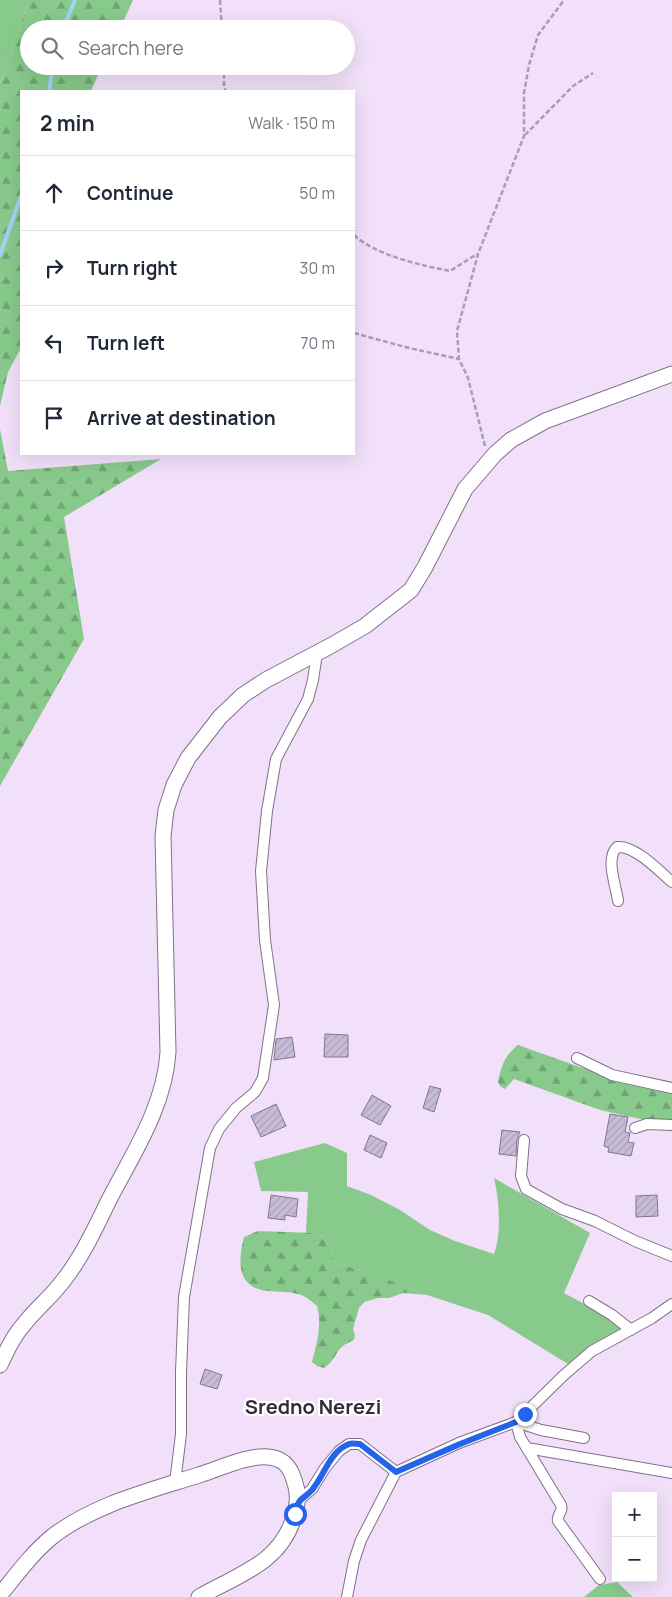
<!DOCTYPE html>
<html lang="en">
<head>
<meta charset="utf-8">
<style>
	body { margin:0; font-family:Manrope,sans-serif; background:#f2f2f3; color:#1f2937 }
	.controls { position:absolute; right:15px; bottom:15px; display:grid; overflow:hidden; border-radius:0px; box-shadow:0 5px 20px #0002 }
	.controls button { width:45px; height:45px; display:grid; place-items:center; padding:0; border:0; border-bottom:1px solid #e0e1e3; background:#fff; color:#1f2937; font:25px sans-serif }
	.stop { position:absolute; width:15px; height:15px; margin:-11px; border:4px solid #2563eb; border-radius:50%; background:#fff }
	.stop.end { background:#2563eb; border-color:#fff; box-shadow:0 1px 5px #0008 }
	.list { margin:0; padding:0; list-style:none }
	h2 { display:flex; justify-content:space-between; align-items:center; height:65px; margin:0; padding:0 20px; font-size:21px }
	h2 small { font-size:16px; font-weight:400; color:#747a83 }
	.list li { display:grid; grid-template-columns:32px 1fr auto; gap:15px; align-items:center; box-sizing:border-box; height:75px; padding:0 20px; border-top:1px solid #e0e1e3 }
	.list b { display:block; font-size:19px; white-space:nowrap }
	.list em { font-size:16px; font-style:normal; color:#747a83 }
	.icon { flex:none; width:28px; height:28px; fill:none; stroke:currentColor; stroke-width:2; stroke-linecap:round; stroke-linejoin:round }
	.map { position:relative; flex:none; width:672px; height:1597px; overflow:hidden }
	.search { position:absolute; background:#fff; box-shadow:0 5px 20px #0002; left:20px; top:20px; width:335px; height:55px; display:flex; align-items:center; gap:12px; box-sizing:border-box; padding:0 18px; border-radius:28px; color:#747a83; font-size:19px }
	.panel { position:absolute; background:#fff; box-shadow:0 5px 20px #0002; left:20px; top:90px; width:335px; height:365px; border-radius:0px }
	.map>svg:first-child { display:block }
</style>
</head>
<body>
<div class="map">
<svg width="672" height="1597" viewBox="0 0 672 1597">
	<defs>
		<pattern id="forest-firs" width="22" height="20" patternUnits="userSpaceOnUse" patternTransform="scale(1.25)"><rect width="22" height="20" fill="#88ca8c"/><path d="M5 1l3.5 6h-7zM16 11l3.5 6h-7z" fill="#70a473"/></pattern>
		<pattern id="building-hatch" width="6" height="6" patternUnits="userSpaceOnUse" patternTransform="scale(1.25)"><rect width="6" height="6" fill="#c7bbd7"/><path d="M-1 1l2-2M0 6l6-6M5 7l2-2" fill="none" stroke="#aba1b9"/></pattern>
	</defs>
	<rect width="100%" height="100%" fill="#f2e0fb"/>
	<g fill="#88ca8c">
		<path d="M0,0H29L0,84Z"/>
		<path d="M325,1143L347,1153V1186L371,1195L400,1210L430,1230L455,1241L494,1254C502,1233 499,1199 494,1178L590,1233L564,1293L594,1309L623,1328C603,1338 585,1348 568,1364L488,1315L427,1295L388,1280L382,1271H363L336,1263L324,1237L314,1233H306L308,1192L261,1191L254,1162Z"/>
		<path d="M617,1582L633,1597H584L599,1585Z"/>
	</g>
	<g fill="url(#forest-firs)">
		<path d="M29,0H133L120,29H29V66H102L91,91H21V348L8,372L0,406V84Z"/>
		<path d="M0,429L8,471L161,459L64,517L84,639L0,786Z"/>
		<path d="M518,1045L619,1081L672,1092V1121L645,1120L600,1110L514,1079L505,1089L500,1086L498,1082C501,1066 505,1055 518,1045Z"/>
		<path d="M258,1231L314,1233L324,1237L336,1263L363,1271H382L389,1280L427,1295L403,1293L389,1298H378L364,1302L359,1308L353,1329L355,1335L354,1340C351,1342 346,1343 343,1346C334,1353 336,1360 324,1368L317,1366L312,1362C317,1343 322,1325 317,1306C312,1302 307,1297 301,1295C290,1291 279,1292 267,1291C236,1287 238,1261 244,1237Z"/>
	</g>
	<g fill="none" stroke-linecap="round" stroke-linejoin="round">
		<g stroke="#a1d2fc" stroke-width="4">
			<path d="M63,29L75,0"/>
			<path d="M49,91L53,66"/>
			<path d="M0,255L21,196"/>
		</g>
	</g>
	<g fill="url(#building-hatch)" stroke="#81768f">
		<path d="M325,1034L348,1035V1057H324Z"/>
		<path d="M292,1037L295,1057L274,1060L276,1039Z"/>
		<path d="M430,1086L441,1089L434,1112L423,1108Z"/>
		<path d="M372,1095L391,1106L380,1125L361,1115Z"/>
		<path d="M276,1104L286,1126L261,1137L251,1116Z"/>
		<path d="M610,1114L628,1117L625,1132L630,1133L628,1142L634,1143L631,1156L608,1152L609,1148L604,1146Z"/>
		<path d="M502,1130L520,1132L517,1139L516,1156L499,1154Z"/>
		<path d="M370,1135L387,1143L381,1158L364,1150Z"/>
		<path d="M271,1195L298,1199L296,1217L285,1215V1220L268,1218Z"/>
		<path d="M657,1195L658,1216L636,1217V1196Z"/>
		<path d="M205,1369L222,1375L217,1389L200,1384Z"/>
	</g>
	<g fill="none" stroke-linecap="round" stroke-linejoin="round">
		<defs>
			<g id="street">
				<path d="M618,901C616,885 605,859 617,847C635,845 659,871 672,882"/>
				<path d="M577,1058L612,1075L672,1088"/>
				<path d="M635,1128L647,1124L672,1125"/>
				<path d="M524,1140L521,1176L526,1189L562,1209L595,1221L635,1241L672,1256"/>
				<path d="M589,1301L612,1315L631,1330"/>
				<path d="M516,1422L520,1437L561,1505C564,1512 556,1515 558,1521L600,1579"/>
				<path d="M516,1422L541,1430L584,1438"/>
				<path d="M527,1448L672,1473"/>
				<path d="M175,1483L181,1434V1372L184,1297L210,1148L219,1129L236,1108L255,1092L263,1078L274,1005L265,940L261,871L267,811L276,759L308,699L313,680L317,653"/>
				<path d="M298,1501L312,1489L325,1468L339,1451L349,1444H360L396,1472"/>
				<path d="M347,1597L354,1561L361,1540L396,1472L459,1443L516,1422L564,1375L592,1351L652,1318L672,1304"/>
			</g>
			<g id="secondary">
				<path d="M0,1365C7,1350 14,1335 25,1323C37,1308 52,1296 63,1281C83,1256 96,1226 110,1198C134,1152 165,1105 168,1052L163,836L166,810L174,785L188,758L220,717L243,695L266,680L332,645L365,626L411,590L425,567L465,489L495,454L511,440L545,421L672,374"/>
				<path d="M0,1595C16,1575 33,1552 53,1536C95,1504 149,1491 199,1475C219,1469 247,1455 268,1457C283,1458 290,1466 294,1480C299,1493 298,1503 294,1517C280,1564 237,1575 199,1597"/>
			</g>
		</defs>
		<use href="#street" stroke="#817189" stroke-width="12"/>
		<use href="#secondary" stroke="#817189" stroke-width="17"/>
		<g stroke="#aa9cb1" stroke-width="2.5" stroke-dasharray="5 2.5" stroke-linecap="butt">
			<path d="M220,0L222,29"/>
			<path d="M224,66V87L226,91"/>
			<path d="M525,135L573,86L593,73"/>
			<path d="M354,235C377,256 420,265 450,271L477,254"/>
			<path d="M354,333L409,348L459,359"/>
			<path d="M485,446L468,378L459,359L457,331L478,254L524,136V93L529,65L538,35L564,0"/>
		</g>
		<use href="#street" stroke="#fff" stroke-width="10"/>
		<use href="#secondary" stroke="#fff" stroke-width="15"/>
	</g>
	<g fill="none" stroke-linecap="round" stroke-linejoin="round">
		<path stroke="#2563eb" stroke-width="6" d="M295,1514C299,1496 302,1501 312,1490C324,1476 330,1451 349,1444C352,1443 357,1444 360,1444L396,1472L460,1444L516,1422L525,1414"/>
	</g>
	<g text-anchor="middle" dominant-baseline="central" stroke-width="4.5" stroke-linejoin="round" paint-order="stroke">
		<g font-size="20" font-weight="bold" fill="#322b36" stroke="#fff">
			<text x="313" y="1406">Sredno Nerezi</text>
		</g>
	</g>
</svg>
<div class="controls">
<button>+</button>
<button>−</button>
</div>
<div class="stop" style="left:295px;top:1514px"></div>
<div class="stop end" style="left:525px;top:1414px"></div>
<div class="search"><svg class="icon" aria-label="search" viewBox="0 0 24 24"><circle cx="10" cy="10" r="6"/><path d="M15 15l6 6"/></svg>Search here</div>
<section class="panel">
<h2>2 min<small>Walk · 150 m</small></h2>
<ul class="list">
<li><svg class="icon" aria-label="ahead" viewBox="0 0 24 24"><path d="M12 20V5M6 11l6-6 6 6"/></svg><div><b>Continue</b></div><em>50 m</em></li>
<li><svg class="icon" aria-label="right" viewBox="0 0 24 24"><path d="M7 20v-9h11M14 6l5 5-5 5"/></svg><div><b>Turn right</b></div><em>30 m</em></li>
<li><svg class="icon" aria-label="left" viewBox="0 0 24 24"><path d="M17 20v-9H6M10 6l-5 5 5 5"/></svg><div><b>Turn left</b></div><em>70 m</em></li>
<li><svg class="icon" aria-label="arrive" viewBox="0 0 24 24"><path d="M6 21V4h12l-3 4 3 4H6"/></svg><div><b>Arrive at destination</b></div></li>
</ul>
</section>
</div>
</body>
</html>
